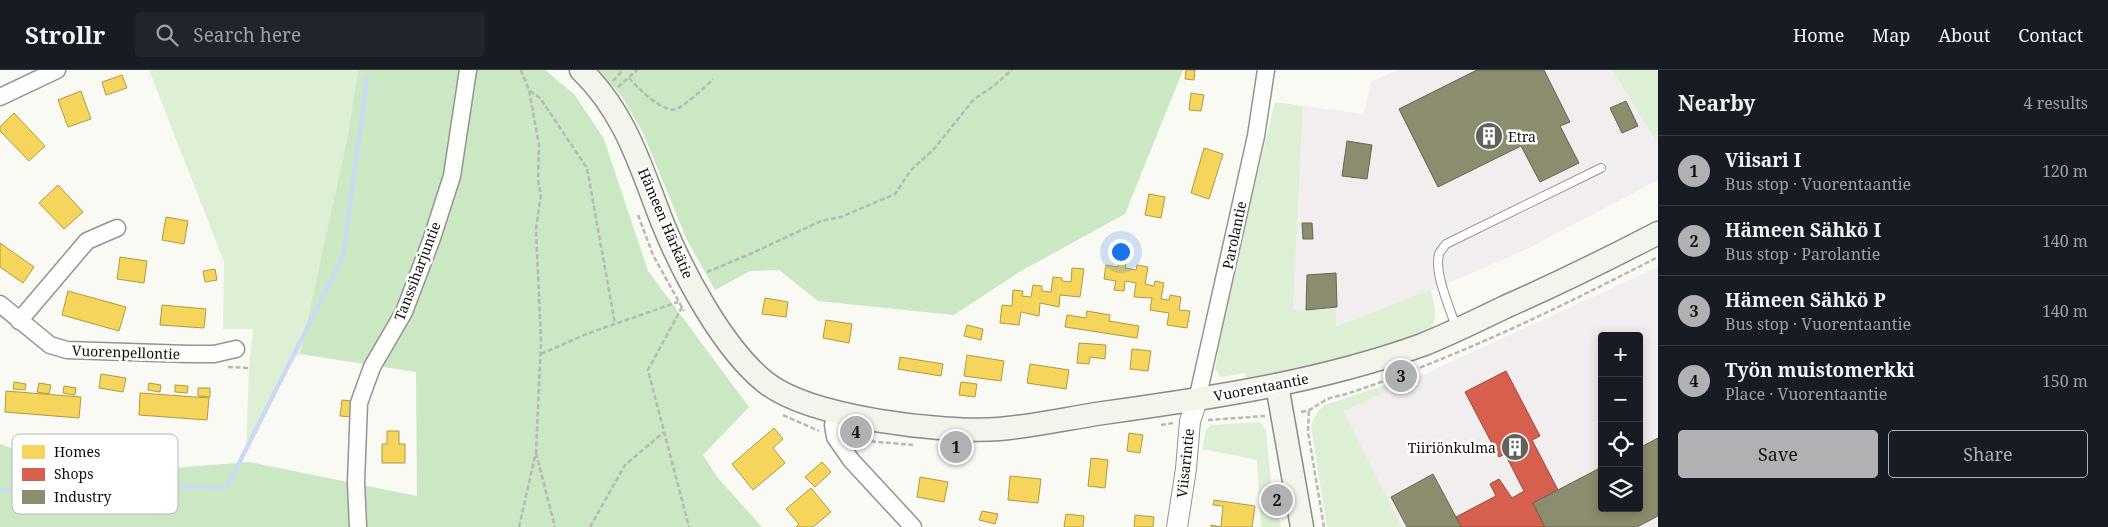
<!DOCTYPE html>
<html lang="en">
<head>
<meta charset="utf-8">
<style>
	body { margin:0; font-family:"Noto Serif",serif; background:#20242c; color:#f1f3f6 }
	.controls { position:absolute; right:15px; bottom:15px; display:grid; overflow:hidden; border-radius:5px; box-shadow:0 2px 12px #0003 }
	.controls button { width:45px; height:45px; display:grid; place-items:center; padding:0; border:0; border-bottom:1px solid #363941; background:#171b24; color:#f1f3f6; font:25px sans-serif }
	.you { position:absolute; left:1120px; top:181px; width:18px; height:18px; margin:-12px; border:4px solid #fff; border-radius:50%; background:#1a73e8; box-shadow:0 0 0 8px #1a73e833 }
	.badge { display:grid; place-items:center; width:32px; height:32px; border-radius:50%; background:#b0b1b2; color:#111; font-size:16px; font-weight:700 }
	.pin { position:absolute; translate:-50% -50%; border:2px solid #fff; box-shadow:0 1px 5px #0006 }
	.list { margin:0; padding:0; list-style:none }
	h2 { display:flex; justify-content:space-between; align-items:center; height:65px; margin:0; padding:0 20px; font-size:21px }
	h2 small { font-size:16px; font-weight:400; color:#9ea1a6 }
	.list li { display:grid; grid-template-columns:32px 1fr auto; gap:15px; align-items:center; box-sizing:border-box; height:70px; padding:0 20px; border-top:1px solid #363941 }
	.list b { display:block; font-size:19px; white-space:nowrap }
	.list p { margin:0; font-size:16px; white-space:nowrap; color:#9ea1a6 }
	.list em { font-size:16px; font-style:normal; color:#9ea1a6 }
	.actions { display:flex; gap:10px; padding:15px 20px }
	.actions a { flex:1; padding:11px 0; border:1px solid #b0b1b2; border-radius:5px; text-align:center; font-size:18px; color:#b0b1b2 }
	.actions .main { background:#b0b1b2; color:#111 }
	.icon { flex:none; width:28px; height:28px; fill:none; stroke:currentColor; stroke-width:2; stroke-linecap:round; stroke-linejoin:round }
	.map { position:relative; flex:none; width:1658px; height:457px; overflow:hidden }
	header { display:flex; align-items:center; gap:30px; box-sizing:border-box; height:70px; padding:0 25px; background:#171b24; border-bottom:1px solid #363941 }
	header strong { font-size:24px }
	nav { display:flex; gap:28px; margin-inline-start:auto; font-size:18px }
	.search { width:350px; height:45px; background:#20242c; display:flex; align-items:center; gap:12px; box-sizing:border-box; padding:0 18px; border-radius:5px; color:#9ea1a6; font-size:19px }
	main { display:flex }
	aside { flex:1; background:#171b24 }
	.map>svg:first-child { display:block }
</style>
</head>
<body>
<header>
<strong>Strollr</strong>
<div class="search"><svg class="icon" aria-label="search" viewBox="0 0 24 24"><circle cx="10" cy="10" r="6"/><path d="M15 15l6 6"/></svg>Search here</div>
<nav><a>Home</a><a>Map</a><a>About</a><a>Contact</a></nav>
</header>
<main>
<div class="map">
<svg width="1658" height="457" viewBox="0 0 1658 457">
	<rect width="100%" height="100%" fill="#fafaf4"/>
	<g fill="#f2edef" fill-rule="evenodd">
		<path d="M1397,0H1612L1658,73V110L1529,178L1442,216L1336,256V239L1293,240L1303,36L1364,44L1371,12Z"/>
		<path d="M1658,197V457H1402L1344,341ZM1602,266H1639V438H1602Z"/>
	</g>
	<g fill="#ddf0d5">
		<path d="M149,0H358L348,65L300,284L292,288L246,378L249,298L253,259H223L224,192Z"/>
		<path d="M1612,0H1658V73Z"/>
		<path d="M1275,32L1303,36L1293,240L1336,239V256L1431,220C1433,230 1438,246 1433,255C1420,275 1276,304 1246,311L1245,303L1221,307L1215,299L1229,222Z"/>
		<path d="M1403,309L1405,313L1344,341L1402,457H1327L1311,357C1314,347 1317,341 1325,335Z"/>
		<path d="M1260,352L1266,360L1272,423L1281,457H1261L1257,390L1202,379L1206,360L1211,355Z"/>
	</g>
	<g fill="#cbe7c4">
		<path d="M358,0H545L574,24L604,69L648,201L749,337L703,385L717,407L762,457H0V374L86,405L249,392L417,426L416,302L300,284L348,65Z"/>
		<path d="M599,0H1183L1125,144L1019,202L954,245L818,231L779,200L750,201L715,220L687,170L643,63L622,27Z"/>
	</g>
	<g fill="#f6d55c" stroke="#b09945">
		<path d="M1186,0H1195L1194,10L1185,9Z"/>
		<path d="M122,5L127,18L106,25L102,12Z"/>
		<path d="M81,21L91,49L68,57L58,30Z"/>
		<path d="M1191,23L1204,25L1201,41L1189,40Z"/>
		<path d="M14,43L45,76L29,91L0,61V57Z"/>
		<path d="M1204,78L1223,84L1209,129L1191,123Z"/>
		<path d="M58,115L83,142L64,159L39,133Z"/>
		<path d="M1149,124L1165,127L1161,148L1145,145Z"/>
		<path d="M166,147L188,151L184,174L162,170Z"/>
		<path d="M0,173L34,197L23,213L0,197Z"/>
		<path d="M120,187L147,191L144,213L117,209Z"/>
		<path d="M1119,192L1126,193L1125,198L1136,200L1137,195L1148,197L1145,214L1154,216L1155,211L1164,213L1161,229L1169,230L1170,225L1181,227L1179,240L1190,241L1187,258L1167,255L1169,243L1150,240L1152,228L1134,227L1136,213L1125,211L1124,221L1114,220L1116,211L1104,209L1106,195L1118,197Z"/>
		<path d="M1072,198L1084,199L1080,227L1060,225L1059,237L1040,233L1039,246L1021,242L1019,255L1000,253L1002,235L1012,236L1013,220L1023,221L1022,226L1031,227L1033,215L1042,216V221L1051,222L1053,207L1062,208V211L1071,212Z"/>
		<path d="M215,199L217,210L205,212L203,201Z"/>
		<path d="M68,221L126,237L119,261L62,245Z"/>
		<path d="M765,228L788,232L786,247L762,244Z"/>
		<path d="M162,235L206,239L204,258L160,255Z"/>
		<path d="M1087,241L1110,245L1109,251L1139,256L1137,268L1065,257L1067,245L1086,248Z"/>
		<path d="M826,250L852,254L849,273L823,268Z"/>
		<path d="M967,255L983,259L981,270L964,266Z"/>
		<path d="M1079,273L1106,275L1105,289L1090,287L1089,294L1077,293Z"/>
		<path d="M1132,279L1151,281L1148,301L1130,299Z"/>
		<path d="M967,285L1004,291L1001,311L964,306Z"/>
		<path d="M900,287L943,294L941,306L898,299Z"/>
		<path d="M1030,294L1069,300L1066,319L1027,313Z"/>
		<path d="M101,304L126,308L123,322L99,318Z"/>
		<path d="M14,312L26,314L25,320L13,319Z"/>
		<path d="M961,312L977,314L975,327L959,325Z"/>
		<path d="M39,313L51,315L49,324L37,322Z"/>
		<path d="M149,313L161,315L160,322L148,320Z"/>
		<path d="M175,315L188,316L187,323L175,322Z"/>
		<path d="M64,316L76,318L75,325L63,323Z"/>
		<path d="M198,318H210V327L198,326Z"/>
		<path d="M6,321L81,327L79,348L5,342Z"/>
		<path d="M140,323L209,328L207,350L139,345Z"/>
		<path d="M342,330L353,331L352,347L340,346Z"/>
		<path d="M774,358L783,369L773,378L785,393L753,420L732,394Z"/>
		<path d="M387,361H399V374H405V393H382V374H387Z"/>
		<path d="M1129,363L1143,365L1140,383L1127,381Z"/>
		<path d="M1091,388L1108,390L1105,418L1088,416Z"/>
		<path d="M822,392L831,402L815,417L805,407Z"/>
		<path d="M1010,406L1041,409L1038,433L1008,430Z"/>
		<path d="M920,407L948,412L944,432L917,427Z"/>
		<path d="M811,418L831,442L813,457H796L799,454L786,439Z"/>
		<path d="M1214,430L1255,436L1252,457H1211V455L1221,457L1223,436L1213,435Z"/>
		<path d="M982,441L998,444L995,454L979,450Z"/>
		<path d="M1066,444L1084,446L1083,457H1064Z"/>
		<path d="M1135,445L1154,447L1153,457H1134Z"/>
	</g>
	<path fill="#d6604d" stroke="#9a473a" d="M1506,301L1540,366L1532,370L1558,420L1533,433L1545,457H1461L1456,447L1496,426L1490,414L1499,409L1512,428L1524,421L1505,384L1499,387L1465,322Z"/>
	<g fill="#8c8c6e" stroke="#666651">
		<path d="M1477,0H1544L1570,52L1560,56L1579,93L1540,112L1521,76L1438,117L1399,39Z"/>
		<path d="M1626,31L1638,56L1622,63L1610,38Z"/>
		<path d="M1347,71L1372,75L1367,109L1342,106Z"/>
		<path d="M1302,153H1312L1313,169H1303Z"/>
		<path d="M1336,203L1337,237L1306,240L1307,205Z"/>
		<path d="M1658,368V446L1637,457H1545L1533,433L1602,397V438H1639V378Z"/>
		<path d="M1433,404L1456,447L1461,457H1407L1391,427Z"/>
	</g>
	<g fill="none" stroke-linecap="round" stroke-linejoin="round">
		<path stroke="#ccdaf3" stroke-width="4.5" d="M0,420L227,417L343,187L367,8"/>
		<defs>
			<path id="service" d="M1456,257C1450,238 1434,204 1439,184C1440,181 1444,177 1446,174L1601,98"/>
			<g id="minor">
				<path d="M0,27L57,0"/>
				<path d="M0,234L50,275L67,280L189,284H214L236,279"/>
				<path d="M19,251L87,171L117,158"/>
				<path d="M1197,330L1256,66L1266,0"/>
				<path d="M837,342L833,355L835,367L851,390L913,457"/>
				<path d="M358,457L356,412L359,333L372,297L404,242L432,168L452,106L468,0"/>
			</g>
			<path id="tertiary" d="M1177,457L1186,399L1190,351L1197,330"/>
			<g id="secondary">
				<path d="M581,0C626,43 641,98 663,154C684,205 723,278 765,312C810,348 942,363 999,359C1034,356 1069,348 1103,343C1211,328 1319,312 1422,275C1450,264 1478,250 1505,237C1557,214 1608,189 1658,163"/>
				<path d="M1277,315L1302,457"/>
			</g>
		</defs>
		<use href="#service" stroke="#949492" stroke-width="10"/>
		<use href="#minor" stroke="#949492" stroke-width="19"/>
		<use href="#tertiary" stroke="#949492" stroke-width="22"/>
		<use href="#secondary" stroke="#8b8b88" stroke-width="25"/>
		<g stroke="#b8b8b7" stroke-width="2.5" stroke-dasharray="5 2.5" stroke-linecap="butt">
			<path d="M629,8C637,17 662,43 676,39C685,36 706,16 713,9"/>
			<path d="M613,11L623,0"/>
			<path d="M618,17L637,0"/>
			<path d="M530,21L540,28L587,98L615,254"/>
			<path d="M638,145L653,185L684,241"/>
			<path d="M707,202L748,185L821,151L841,147L895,124L911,100L934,79L974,29L991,18L1012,0"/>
			<path d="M682,237L648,300L689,457"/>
			<path d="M541,284L589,263L678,232"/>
			<path d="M228,297L249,298"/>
			<path d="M1309,341L1308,362L1324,457"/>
			<path d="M1301,342C1311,341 1315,336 1324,331C1330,327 1339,326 1346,324C1454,289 1557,239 1658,187"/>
			<path d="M783,345L819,361"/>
			<path d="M1208,350L1265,346"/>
			<path d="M1161,355L1173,353"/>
			<path d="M856,370L913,375"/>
			<path d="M536,383L555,457"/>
			<path d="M519,457L536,382L541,271L536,159L541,124L538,110L539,75L529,20L521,0"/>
			<path d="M590,457L625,395L664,362"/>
		</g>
		<use href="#service" stroke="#fefefd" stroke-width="8"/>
		<use href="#minor" stroke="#fefefd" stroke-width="16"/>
		<use href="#tertiary" stroke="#fefefd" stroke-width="20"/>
		<use href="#secondary" stroke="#f3f4eb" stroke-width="22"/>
	</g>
	<defs>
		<symbol id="building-disc" viewBox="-11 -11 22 22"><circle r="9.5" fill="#61615e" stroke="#fff"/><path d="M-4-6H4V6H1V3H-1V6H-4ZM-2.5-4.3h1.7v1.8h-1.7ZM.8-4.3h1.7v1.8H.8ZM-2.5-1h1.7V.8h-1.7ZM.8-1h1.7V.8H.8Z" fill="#fff"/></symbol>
	</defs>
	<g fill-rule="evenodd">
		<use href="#building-disc" x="1473" y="50" width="32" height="32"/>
		<use href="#building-disc" x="1499" y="361" width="32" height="32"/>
	</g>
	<g text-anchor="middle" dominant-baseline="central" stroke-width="5" stroke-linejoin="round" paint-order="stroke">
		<g font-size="14" fill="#0e0e0e" stroke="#fff" text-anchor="start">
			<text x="1508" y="66">Etra</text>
			<text x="1496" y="377" text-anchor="end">Tiiriönkulma</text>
		</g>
		<g font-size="14" fill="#0e0e0e" stroke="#fff">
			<text transform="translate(666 153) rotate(67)">Hämeen Härkätie</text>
			<text transform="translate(1234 165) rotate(-78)">Parolantie</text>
			<text transform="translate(417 201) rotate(-69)">Tanssiharjuntie</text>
			<text transform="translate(126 282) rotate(2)">Vuorenpellontie</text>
			<text transform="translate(1261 317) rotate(-11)">Vuorentaantie</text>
			<text transform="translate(1185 393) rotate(-84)">Viisarintie</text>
		</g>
	</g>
	<rect x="12" y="364" width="166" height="80" rx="8" fill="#fff" stroke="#b7b7b7" stroke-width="1"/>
	<rect x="22" y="375" width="23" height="14" fill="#f6d55c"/>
	<rect x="22" y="398" width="23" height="13" fill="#d6604d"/>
	<rect x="22" y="420" width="23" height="14" fill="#8c8c6e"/>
	<g font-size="14" fill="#0e0e0e">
		<text x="54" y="387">Homes</text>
		<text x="54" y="409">Shops</text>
		<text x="54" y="432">Industry</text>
	</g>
</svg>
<div class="controls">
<button>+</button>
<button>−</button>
<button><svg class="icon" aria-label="locate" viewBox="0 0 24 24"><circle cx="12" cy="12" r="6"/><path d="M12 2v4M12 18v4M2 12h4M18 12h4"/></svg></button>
<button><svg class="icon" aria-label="layers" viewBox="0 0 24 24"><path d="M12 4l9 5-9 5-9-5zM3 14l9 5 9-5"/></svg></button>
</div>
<div class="you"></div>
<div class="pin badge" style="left:956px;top:377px">1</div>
<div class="pin badge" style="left:1277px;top:430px">2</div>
<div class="pin badge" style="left:1401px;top:306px">3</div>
<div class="pin badge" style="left:856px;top:362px">4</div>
</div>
<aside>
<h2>Nearby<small>4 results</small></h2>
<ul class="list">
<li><span class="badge">1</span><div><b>Viisari I</b><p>Bus stop · Vuorentaantie</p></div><em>120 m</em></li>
<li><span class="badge">2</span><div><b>Hämeen Sähkö I</b><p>Bus stop · Parolantie</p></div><em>140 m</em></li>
<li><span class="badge">3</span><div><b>Hämeen Sähkö P</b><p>Bus stop · Vuorentaantie</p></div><em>140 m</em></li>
<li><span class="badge">4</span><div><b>Työn muistomerkki</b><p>Place · Vuorentaantie</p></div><em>150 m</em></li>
</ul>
<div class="actions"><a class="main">Save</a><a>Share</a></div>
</aside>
</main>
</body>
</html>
